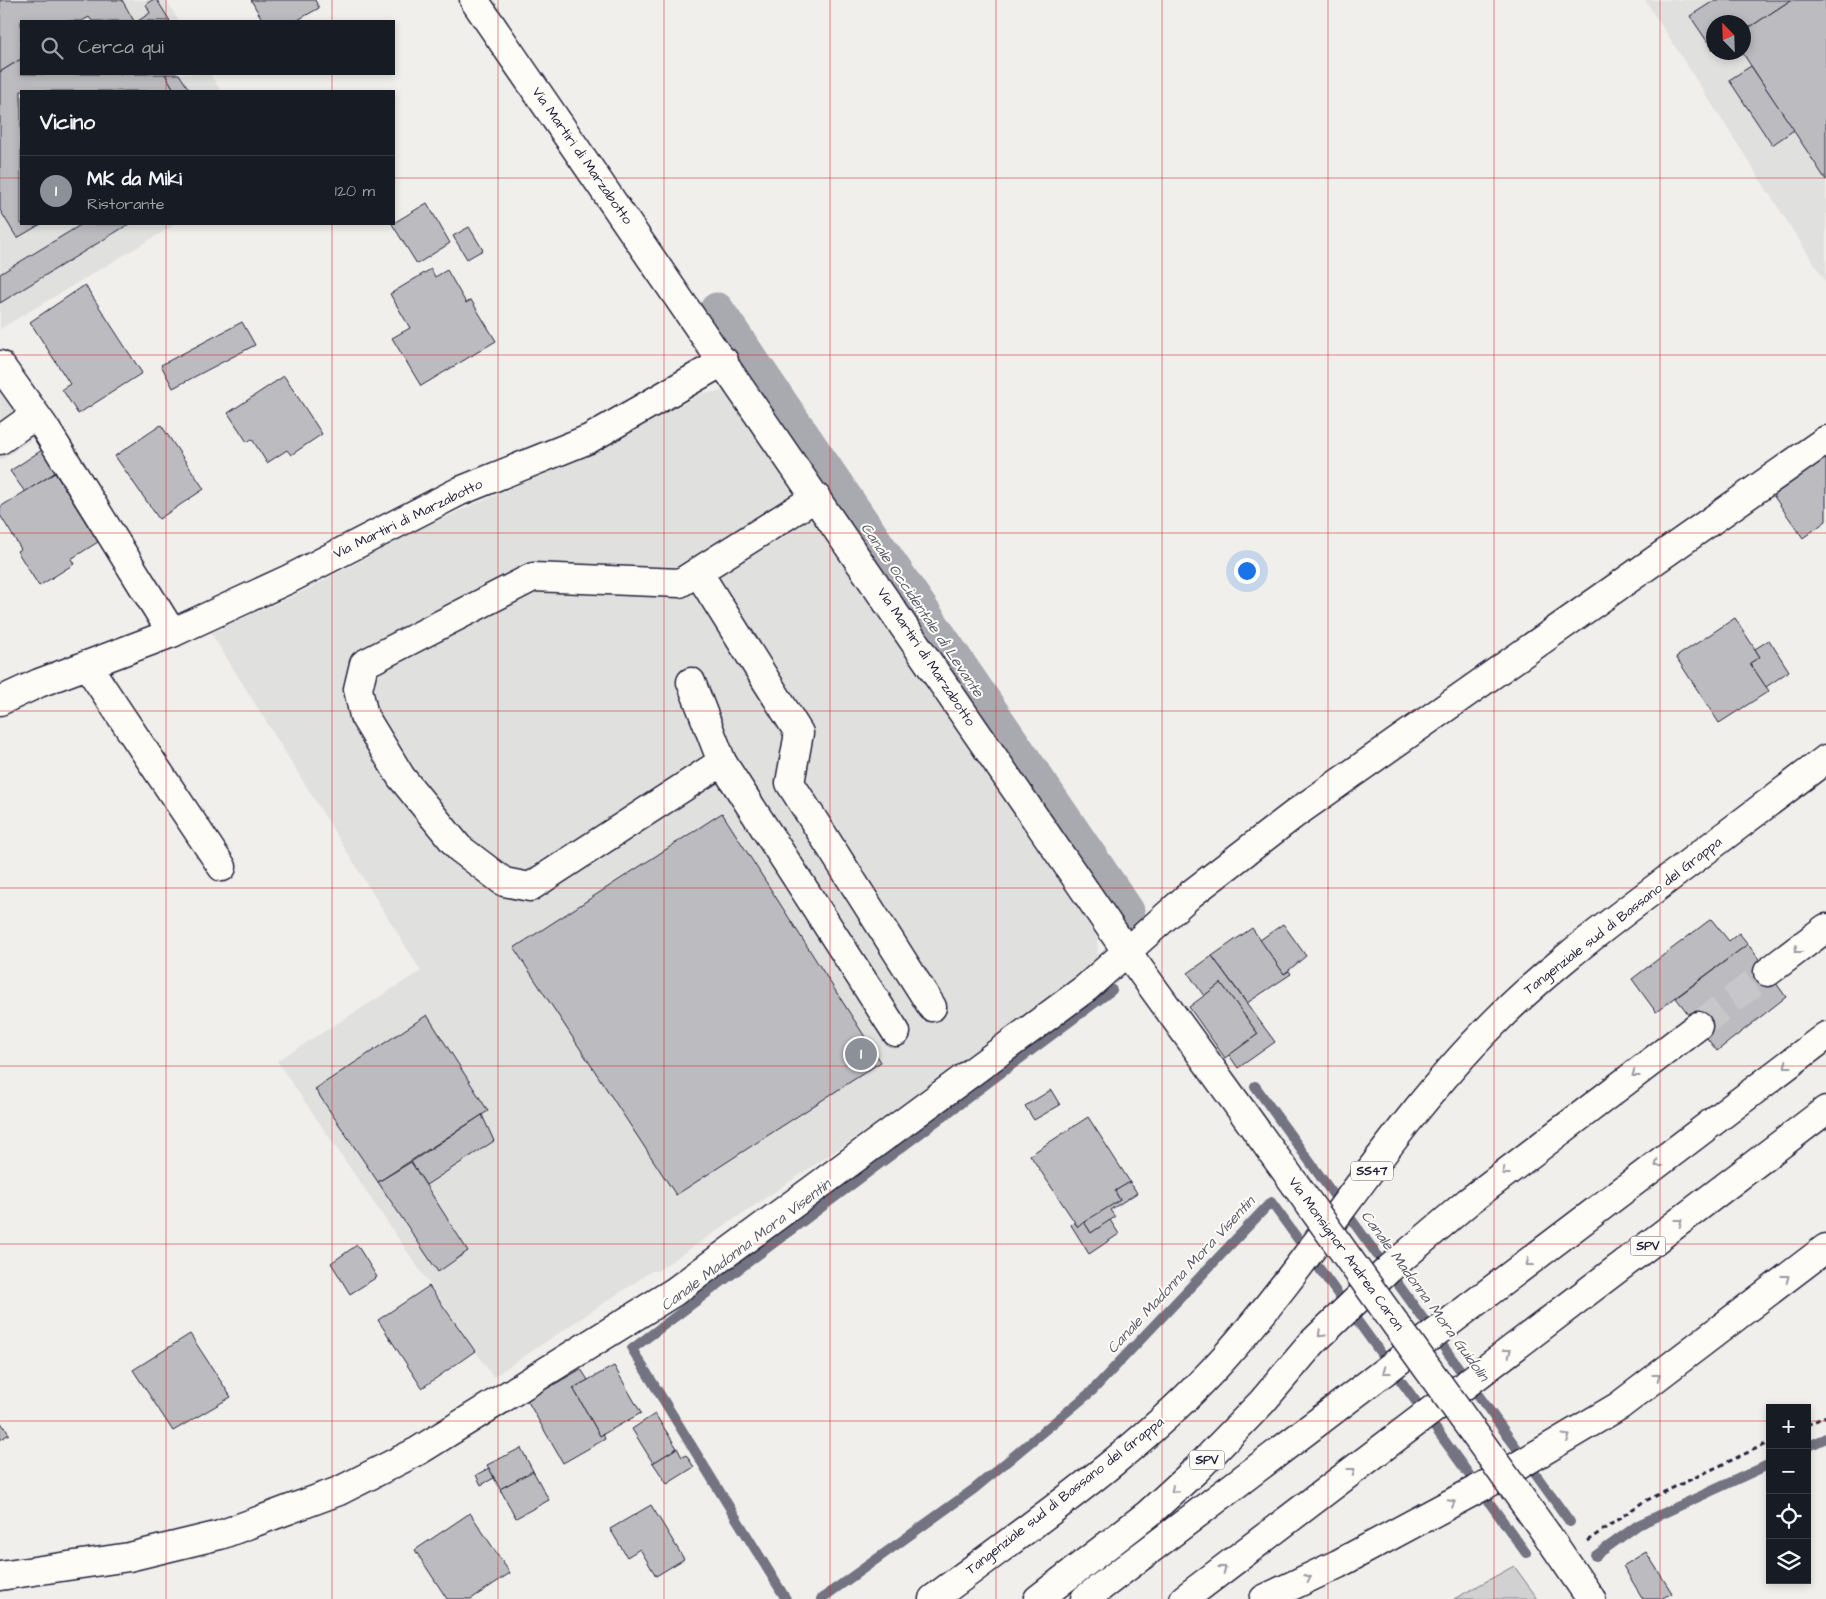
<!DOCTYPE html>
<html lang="it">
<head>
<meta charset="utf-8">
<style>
	body { margin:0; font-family:"Architects Daughter",sans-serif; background:#20242c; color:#f1f3f6 }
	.controls { position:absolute; right:15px; bottom:15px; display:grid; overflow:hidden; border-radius:0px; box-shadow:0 2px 8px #0003 }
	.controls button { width:45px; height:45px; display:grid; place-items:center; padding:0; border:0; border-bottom:1px solid #363941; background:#171b24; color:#f1f3f6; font:25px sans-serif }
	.compass { position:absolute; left:1706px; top:15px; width:45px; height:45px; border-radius:50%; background:#171b24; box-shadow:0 2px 8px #0003; rotate:337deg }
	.you { position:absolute; left:1246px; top:570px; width:18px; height:18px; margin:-12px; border:4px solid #fff; border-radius:50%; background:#1a73e8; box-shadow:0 0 0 8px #1a73e833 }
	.badge { display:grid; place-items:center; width:32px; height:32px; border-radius:50%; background:#8c9099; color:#fff; font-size:16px; font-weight:700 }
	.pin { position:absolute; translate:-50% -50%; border:2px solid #fff; box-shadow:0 1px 5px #0006 }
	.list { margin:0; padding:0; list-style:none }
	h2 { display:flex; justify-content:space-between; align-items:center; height:65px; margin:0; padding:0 20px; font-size:21px }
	h2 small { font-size:16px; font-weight:400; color:#9ea1a6 }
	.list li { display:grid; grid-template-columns:32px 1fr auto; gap:15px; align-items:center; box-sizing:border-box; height:70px; padding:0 20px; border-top:1px solid #363941 }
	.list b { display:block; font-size:19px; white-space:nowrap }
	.list p { margin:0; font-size:16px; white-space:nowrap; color:#9ea1a6 }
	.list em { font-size:16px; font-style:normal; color:#9ea1a6 }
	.icon { flex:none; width:28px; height:28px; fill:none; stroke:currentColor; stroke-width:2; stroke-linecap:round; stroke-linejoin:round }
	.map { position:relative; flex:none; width:1826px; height:1599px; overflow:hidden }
	.search { position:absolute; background:#171b24; box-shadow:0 2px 8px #0003; left:20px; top:20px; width:375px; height:55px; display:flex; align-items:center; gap:12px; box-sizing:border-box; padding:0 18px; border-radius:0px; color:#9ea1a6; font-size:19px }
	.panel { position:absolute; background:#171b24; box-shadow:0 2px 8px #0003; left:20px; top:90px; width:375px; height:135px; border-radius:0px }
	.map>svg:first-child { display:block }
</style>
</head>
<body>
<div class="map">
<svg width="1826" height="1599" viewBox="0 0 1826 1599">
	<rect width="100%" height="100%" fill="#f0efec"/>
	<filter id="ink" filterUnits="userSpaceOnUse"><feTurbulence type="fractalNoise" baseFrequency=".02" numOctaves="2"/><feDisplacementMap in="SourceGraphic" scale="10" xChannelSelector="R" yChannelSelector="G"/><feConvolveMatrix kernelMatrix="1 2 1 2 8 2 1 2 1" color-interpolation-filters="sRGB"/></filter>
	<g filter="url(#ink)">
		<g fill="#e0e0df" fill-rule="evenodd">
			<path d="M0,0H166L179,21H21V74H210L221,91H21V224H176L0,329Z"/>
			<path d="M1645,0H1826V282ZM1714,22H1744V52H1714Z"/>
			<path d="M0,372L41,433L0,461Z"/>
			<path d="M724,391L1093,926L1097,935L1098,958L1093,968L1067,995L657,1271H652L493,1377L277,1061L421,971L211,633L310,588L421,528L573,461L629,434L702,393Z"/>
		</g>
		<path fill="#d2d1d1" stroke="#7a7a86" d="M1514,1566L1538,1599H1454Z"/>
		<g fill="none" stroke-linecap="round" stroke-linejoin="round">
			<g stroke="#737381" stroke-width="10">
				<path d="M1255,1086L1570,1522"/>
				<path d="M1807,1447L1826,1438"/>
				<path d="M1595,1556L1638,1525L1770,1464"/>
				<path d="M786,1599L632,1349L1112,990"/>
				<path d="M821,1599L974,1489L1092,1391L1271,1202L1526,1553"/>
			</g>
			<path stroke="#a9a9b0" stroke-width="35" d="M717,310L1127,911"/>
		</g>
		<g fill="#bcbcc0" stroke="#22223b">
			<path d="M0,0H122L134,21H92L89,17L82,21H21V59L0,72Z"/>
			<path d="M152,0H157L170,21H138L150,13L146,4Z"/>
			<path d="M251,0H315L319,8L296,21H263Z"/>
			<path d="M1715,0H1791L1744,31V22H1714L1713,50L1690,16Z"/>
			<path d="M1791,0H1826V180L1742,52L1744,31Z"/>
			<path d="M21,59V74H165L175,91H21V224H41L17,238L0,210V72Z"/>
			<path d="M1751,66L1794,130L1772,145L1729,80Z"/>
			<path d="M165,74H179L190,91H175Z"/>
			<path d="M427,203L450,243L417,264L392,224Z"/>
			<path d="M82,224H129L0,303V274Z"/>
			<path d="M469,227L483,250L467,259L453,236Z"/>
			<path d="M431,269L435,277L447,270L466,303L471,300L496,341L421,386L392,338L410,328L390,294Z"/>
			<path d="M85,285L142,373L78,414L62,389L70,384L30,322Z"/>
			<path d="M242,322L255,345L173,388L161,365Z"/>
			<path d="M284,376L322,434L291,455L287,450L267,463L252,439L247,442L228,413Z"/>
			<path d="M161,425L204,489L159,519L115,456Z"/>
			<path d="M48,446L62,468L25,492L10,471Z"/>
			<path d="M1826,451V521L1803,538L1768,488Z"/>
			<path d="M55,473L98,542L71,559L74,564L39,586L17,551L21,549L0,515V507Z"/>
			<path d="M1735,618L1760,657L1750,663L1769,691L1719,723L1676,657Z"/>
			<path d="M1769,640L1789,671L1766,687L1750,663L1760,657L1755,649Z"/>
			<path d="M722,813L881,1062L676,1195L514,948Z"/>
			<path d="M1711,919L1729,941L1739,933L1748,944L1656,1012L1632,979Z"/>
			<path d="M1283,924L1306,956L1284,974L1260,940Z"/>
			<path d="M1252,928L1284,974L1289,971L1291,974L1247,1003L1212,956Z"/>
			<path d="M1748,944L1786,997L1717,1051L1676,998Z"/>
			<path d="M1212,956L1275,1042L1238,1068L1229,1055L1258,1034L1221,983L1204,996L1188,973Z"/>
			<path d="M1221,983L1258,1034L1225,1058L1189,1007Z"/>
			<path d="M427,1015L488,1111L378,1182L315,1089Z"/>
			<path d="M1051,1090L1060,1105L1034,1120L1025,1106Z"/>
			<path d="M482,1115L494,1141L426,1185L411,1162Z"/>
			<path d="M1088,1117L1130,1182L1115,1191L1120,1200L1078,1227L1030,1155Z"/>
			<path d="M411,1162L468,1251L438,1272L378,1182Z"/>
			<path d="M1130,1182L1137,1193L1110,1210L1115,1217L1091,1233L1084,1222L1120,1200L1115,1191Z"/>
			<path d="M1110,1220L1119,1234L1089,1254L1071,1225L1074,1222L1078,1227L1084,1222L1091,1233Z"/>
			<path d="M357,1245L377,1277L350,1294L331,1263Z"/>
			<path d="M429,1286L475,1351L422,1388L378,1320Z"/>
			<path d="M190,1334L231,1397L173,1431L133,1370Z"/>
			<path d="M614,1366L641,1413L600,1436L573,1388Z"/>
			<path d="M581,1369L588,1380L573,1388L600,1436L603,1434L605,1439L563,1463L527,1400Z"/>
			<path d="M655,1414L677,1448L653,1463L632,1429Z"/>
			<path d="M0,1421L9,1434L0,1440Z"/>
			<path d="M521,1448L533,1471L500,1489L487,1465Z"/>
			<path d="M677,1448L682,1457L686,1455L694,1467L667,1484L653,1463Z"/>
			<path d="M489,1468L494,1478L481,1485L476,1475Z"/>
			<path d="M533,1471L549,1500L516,1518L500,1489Z"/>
			<path d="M651,1505L684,1559L656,1576L640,1549L627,1557L610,1529Z"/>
			<path d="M470,1513L510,1573L471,1599H447L415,1550Z"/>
			<path d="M1646,1552L1672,1593L1662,1599H1643L1623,1566Z"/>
		</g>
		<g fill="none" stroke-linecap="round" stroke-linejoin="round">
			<path stroke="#c7c6c9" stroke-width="28" stroke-dasharray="28 14" stroke-linecap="butt" d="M1698,1026L1768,972"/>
			<defs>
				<g id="minor">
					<path d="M0,365L45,428L172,633"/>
					<path d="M0,440L35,415"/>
					<path d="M698,572L799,733L790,783L932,1007"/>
					<path d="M87,665L222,867"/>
					<path d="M691,682L722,762L530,887L504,882L459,848L401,777L364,716L358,689L364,664L533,577L680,583L816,497"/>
					<path d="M0,701L39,683L172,633L289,579L460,491L589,439L724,361"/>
					<path d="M722,762L896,1032"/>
					<path d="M0,1576L129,1557L220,1535L339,1491L418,1451L674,1292L1086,988L1191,894L1296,813L1826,440"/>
				</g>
				<g id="tertiary">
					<path d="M474,0L1127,952L1295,1184"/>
					<path d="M1548,1536L1591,1599"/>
				</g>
				<path id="trunk" d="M933,1599C1033,1523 1140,1452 1224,1358C1319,1252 1391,1126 1492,1025C1540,976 1594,935 1648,894C1708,849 1767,804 1826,759"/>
				<g id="motorway">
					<path d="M1768,972L1826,928"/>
					<path d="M1038,1599L1148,1514L1197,1469L1262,1402L1313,1342L1389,1269L1469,1201L1698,1026"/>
					<path d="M1085,1599L1826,1036"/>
					<path d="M1184,1599L1826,1110"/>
					<path d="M1264,1599L1338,1564L1487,1484L1619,1406L1826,1248"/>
				</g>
			</defs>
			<use href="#minor" stroke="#22223b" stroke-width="31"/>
			<use href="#tertiary" stroke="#22223b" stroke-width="31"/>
			<use href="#trunk" stroke="#22223b" stroke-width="31"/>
			<use href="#motorway" stroke="#22223b" stroke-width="31"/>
			<g stroke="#22223b" stroke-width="3" stroke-dasharray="5 4" stroke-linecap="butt">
				<path d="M1807,1425L1826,1416"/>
				<path d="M1587,1541L1643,1502L1770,1442"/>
			</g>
			<use href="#minor" stroke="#fdfcf7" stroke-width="28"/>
			<use href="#tertiary" stroke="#fdfcf7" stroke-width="28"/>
			<use href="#trunk" stroke="#fdfcf7" stroke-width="28"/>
			<use href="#motorway" stroke="#fdfcf7" stroke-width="28"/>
			<defs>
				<path id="tertiary-bridge" d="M1295,1184L1548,1536"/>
			</defs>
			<use href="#tertiary-bridge" stroke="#22223b" stroke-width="31" stroke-linecap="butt"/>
			<use href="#tertiary-bridge" stroke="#fdfcf7" stroke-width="28"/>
		</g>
		<defs><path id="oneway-chevron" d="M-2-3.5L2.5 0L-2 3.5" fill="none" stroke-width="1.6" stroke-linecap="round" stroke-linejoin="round" transform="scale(1.25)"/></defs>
		<g stroke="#9a9aa2">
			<use href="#oneway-chevron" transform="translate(1797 950) rotate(143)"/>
			<use href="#oneway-chevron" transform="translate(1787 1065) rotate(143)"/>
			<use href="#oneway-chevron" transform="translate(1635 1074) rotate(143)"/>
			<use href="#oneway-chevron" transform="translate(1658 1164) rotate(143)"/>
			<use href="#oneway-chevron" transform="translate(1505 1172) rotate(143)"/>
			<use href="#oneway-chevron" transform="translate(1679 1222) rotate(-37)"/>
			<use href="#oneway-chevron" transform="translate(1529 1263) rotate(143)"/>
			<use href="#oneway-chevron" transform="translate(1786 1278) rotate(-37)"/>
			<use href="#oneway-chevron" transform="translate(1321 1334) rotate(136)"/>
			<use href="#oneway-chevron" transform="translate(1508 1352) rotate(-37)"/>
			<use href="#oneway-chevron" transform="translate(1386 1371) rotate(143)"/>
			<use href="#oneway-chevron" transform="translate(1657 1377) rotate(-37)"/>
			<use href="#oneway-chevron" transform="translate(1567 1437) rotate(-31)"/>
			<use href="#oneway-chevron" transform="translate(1352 1471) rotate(-37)"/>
			<use href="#oneway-chevron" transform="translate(1174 1490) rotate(138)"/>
			<use href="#oneway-chevron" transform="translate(1452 1503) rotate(-28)"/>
			<use href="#oneway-chevron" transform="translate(1223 1569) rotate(-37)"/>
			<use href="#oneway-chevron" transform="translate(1308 1578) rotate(-24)"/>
		</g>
	</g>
	<path fill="none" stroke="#d62828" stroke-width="1" stroke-opacity="0.55" d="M166,0V21M332,0V21M498,0V1599M664,0V1599M830,0V1599M996,0V1599M1162,0V1599M1328,0V1599M1494,0V1599M1660,0V1599M166,74V91M332,74V91M0,178H21M394,178H1826M166,224V1599M332,224V1599M0,355H1826M0,533H1826M0,711H1826M0,888H1826M0,1066H1826M0,1244H1826M0,1421H1770M1807,1421H1826"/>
	<g text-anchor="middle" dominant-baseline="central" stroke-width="4" stroke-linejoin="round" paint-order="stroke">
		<g fill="#fdfcf7" stroke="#646373" stroke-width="1">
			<rect x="1351" y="1161.5" width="42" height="19" rx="4"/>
			<rect x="1630.5" y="1236.5" width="35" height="19" rx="4"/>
			<rect x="1189.5" y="1450.5" width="35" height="19" rx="4"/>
		</g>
		<g font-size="12" font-weight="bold" fill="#22223b">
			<text x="1372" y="1171">SS47</text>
			<text x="1648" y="1246">SPV</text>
			<text x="1207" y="1460">SPV</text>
		</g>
		<g font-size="14" fill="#22223b" stroke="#fdfcf7">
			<text transform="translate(582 156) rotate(55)">Via Martiri di Marzabotto</text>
			<text transform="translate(408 519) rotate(-26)">Via Martiri di Marzabotto</text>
			<text transform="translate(926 657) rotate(56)">Via Martiri di Marzabotto</text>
			<text transform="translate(1623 916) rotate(-38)">Tangenziale sud di Bassano del Grappa</text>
			<text transform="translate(1346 1254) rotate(54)">Via Monsignor Andrea Caron</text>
			<text transform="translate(1065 1496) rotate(-38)">Tangenziale sud di Bassano del Grappa</text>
		</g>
		<g font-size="15" font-style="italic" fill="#58586a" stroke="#fdfcf7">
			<text transform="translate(922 610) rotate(56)">Canale Occidentale di Levante</text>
			<text transform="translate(746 1245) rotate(-37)">Canale Madonna Mora Visentin</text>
			<text transform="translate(1181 1275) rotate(-47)">Canale Madonna Mora Visentin</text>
			<text transform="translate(1425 1296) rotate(54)">Canale Madonna Mora Guidolin</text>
		</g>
	</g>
</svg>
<div class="controls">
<button>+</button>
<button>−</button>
<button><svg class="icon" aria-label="locate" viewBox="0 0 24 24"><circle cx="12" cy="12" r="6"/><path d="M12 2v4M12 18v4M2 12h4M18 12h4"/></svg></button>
<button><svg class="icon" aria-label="layers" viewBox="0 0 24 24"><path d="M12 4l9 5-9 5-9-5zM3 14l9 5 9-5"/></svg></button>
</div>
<svg class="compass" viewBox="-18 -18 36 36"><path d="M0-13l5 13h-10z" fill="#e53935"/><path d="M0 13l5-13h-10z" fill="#9ea1a6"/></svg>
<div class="you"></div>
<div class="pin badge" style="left:861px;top:1054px">1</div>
<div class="search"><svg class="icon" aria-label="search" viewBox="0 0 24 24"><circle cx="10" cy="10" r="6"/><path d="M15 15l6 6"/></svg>Cerca qui</div>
<section class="panel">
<h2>Vicino<small></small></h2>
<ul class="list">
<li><span class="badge">1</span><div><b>MK da Miki</b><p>Ristorante</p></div><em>120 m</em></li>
</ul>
</section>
</div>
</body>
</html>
